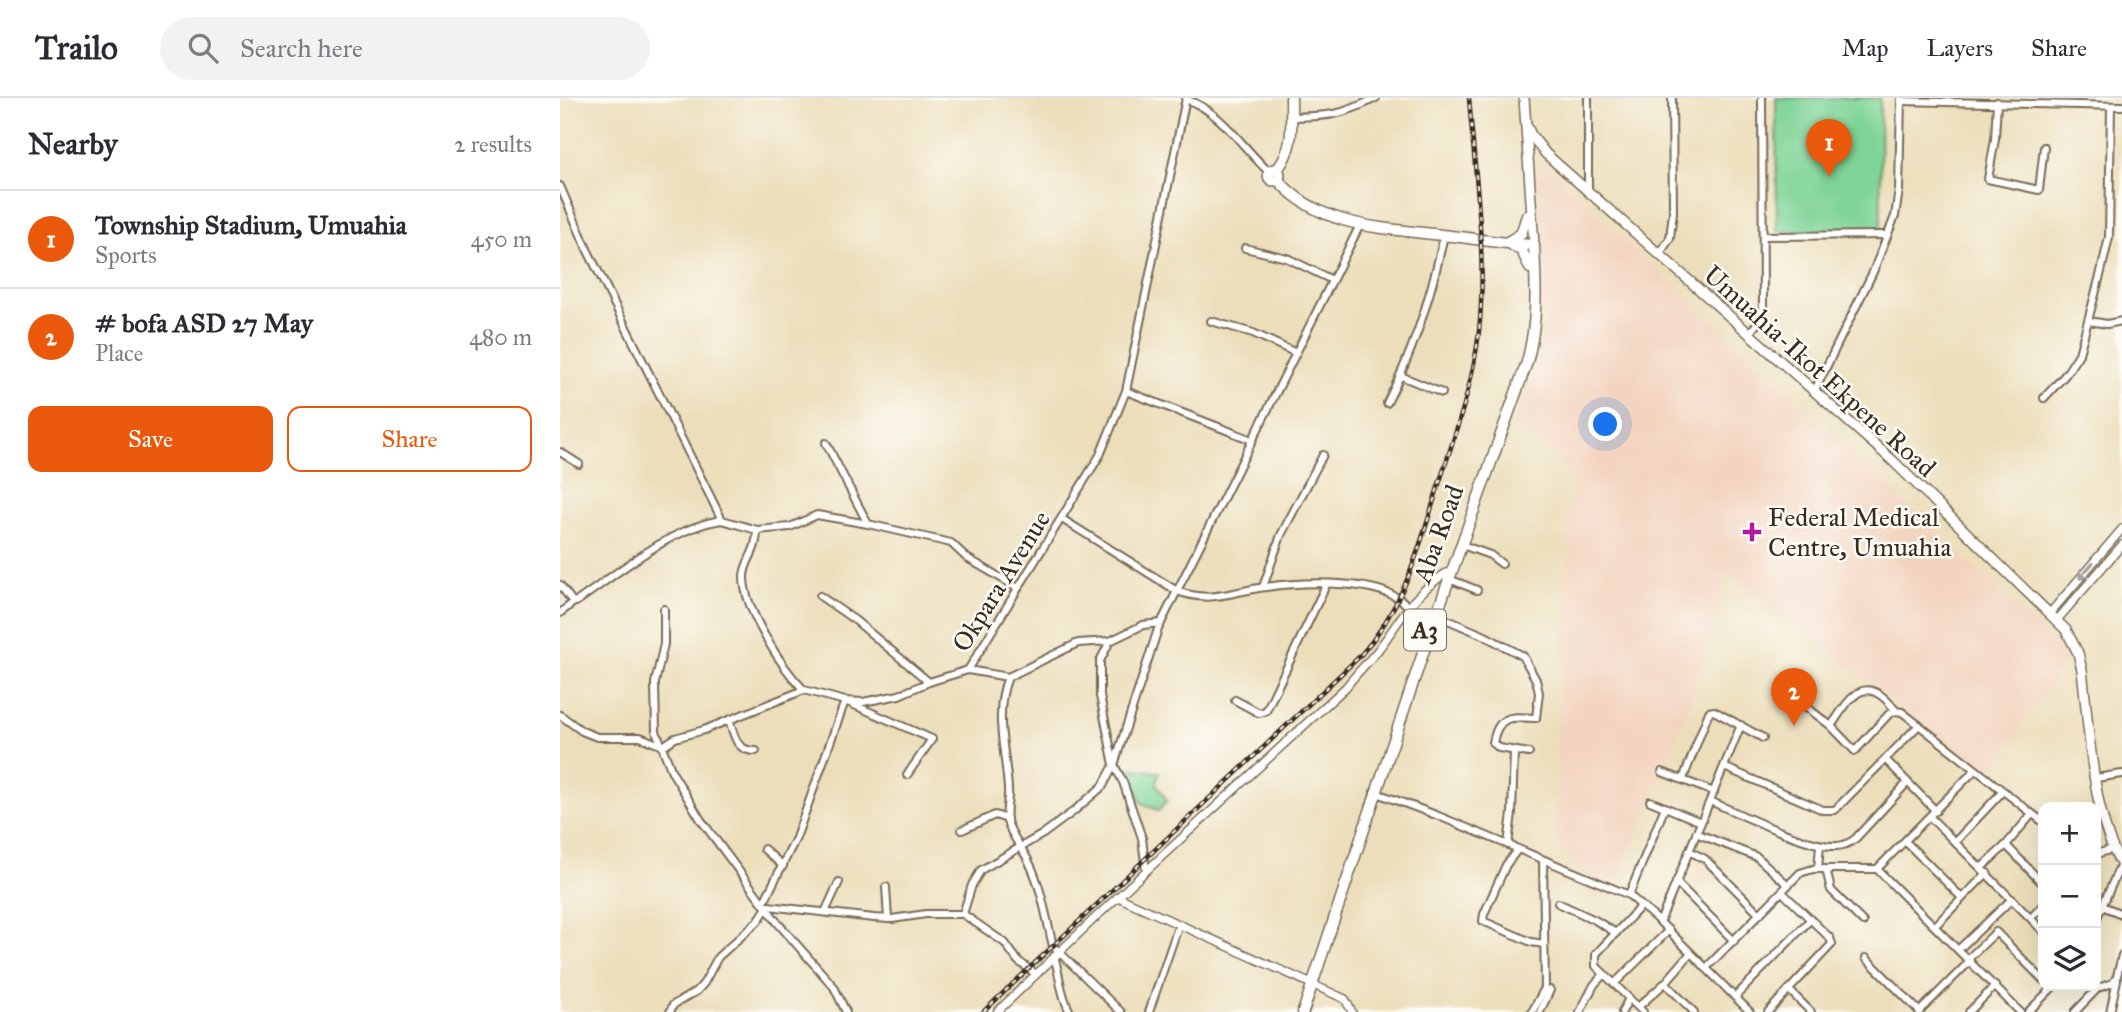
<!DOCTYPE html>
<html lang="en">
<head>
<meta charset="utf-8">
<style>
	body { margin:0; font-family:"IM FELL Great Primer",serif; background:#f2f2f3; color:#2b2b33 }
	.controls { position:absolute; right:21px; bottom:21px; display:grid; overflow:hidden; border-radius:14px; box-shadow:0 7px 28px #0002 }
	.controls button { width:63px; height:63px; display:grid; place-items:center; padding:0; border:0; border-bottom:2px solid #e1e1e2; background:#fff; color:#2b2b33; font:35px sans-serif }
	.you { position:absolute; left:1046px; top:327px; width:24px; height:24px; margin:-18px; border:5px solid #fff; border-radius:50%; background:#1a73e8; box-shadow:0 0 0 10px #1a73e833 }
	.badge { display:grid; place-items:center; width:46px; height:46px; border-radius:50%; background:#ea580c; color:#fff; font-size:23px; font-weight:700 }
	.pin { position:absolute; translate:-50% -58px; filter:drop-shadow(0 2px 4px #0008) }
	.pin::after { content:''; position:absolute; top:37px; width:24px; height:21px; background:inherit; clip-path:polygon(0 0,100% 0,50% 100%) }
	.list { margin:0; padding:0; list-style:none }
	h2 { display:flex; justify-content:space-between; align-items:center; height:91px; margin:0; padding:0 28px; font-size:30px }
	h2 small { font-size:23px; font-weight:400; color:#7c7c81 }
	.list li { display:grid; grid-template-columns:46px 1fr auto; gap:21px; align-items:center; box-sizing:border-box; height:98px; padding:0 28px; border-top:2px solid #e1e1e2 }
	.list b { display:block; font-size:26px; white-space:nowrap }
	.list p { margin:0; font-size:23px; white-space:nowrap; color:#7c7c81 }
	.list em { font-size:23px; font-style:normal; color:#7c7c81 }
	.actions { display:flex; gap:14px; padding:21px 28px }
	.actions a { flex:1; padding:16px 0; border:2px solid #ea580c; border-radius:14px; text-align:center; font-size:24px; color:#ea580c }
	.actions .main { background:#ea580c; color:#fff }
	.icon { flex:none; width:38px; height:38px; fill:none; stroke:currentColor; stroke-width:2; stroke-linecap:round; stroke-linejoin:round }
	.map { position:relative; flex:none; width:1562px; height:914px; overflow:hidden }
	header { display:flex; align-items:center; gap:42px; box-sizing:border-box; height:98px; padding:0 35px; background:#fff; border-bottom:2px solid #e1e1e2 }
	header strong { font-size:33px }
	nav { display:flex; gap:38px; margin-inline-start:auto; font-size:24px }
	.search { width:490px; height:63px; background:#f2f2f3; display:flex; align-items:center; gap:18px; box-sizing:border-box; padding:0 24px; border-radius:38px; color:#7c7c81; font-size:26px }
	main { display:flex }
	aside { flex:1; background:#fff }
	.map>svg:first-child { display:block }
</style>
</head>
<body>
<header>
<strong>Trailo</strong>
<div class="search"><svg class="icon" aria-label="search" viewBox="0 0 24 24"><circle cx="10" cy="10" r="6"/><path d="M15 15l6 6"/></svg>Search here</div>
<nav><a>Map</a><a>Layers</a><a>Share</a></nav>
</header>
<main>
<aside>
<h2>Nearby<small>2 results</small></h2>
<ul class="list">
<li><span class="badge">1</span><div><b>Township Stadium, Umuahia</b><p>Sports</p></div><em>450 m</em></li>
<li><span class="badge">2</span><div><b># bofa ASD 27 May</b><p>Place</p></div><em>480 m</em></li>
</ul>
<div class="actions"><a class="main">Save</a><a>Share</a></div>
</aside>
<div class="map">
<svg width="1562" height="914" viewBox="0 0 1562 914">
	<defs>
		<pattern id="grass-tufts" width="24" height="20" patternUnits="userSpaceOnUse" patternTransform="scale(1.75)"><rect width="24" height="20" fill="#7fd497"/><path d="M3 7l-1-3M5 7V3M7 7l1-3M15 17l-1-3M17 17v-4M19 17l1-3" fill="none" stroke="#6fb682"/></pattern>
	</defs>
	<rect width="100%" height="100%" fill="#fdfcf7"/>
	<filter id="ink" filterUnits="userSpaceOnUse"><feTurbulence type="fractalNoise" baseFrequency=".0143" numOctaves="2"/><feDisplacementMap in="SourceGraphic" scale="14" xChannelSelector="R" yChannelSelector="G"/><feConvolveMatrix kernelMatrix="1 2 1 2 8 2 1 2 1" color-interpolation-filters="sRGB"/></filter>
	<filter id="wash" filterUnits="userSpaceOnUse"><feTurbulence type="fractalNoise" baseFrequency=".00686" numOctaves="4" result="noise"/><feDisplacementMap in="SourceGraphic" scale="28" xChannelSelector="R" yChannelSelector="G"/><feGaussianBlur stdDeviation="1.57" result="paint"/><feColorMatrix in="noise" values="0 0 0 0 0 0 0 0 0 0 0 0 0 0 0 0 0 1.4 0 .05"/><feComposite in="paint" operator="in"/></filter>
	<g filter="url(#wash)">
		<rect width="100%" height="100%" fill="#ecdeba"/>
		<path fill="#f3d4bf" d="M983,65L1509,558L1429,677L1166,473L1132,600L1056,784L1027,773L995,744V684L1009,451L1008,416L1011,397L1019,385L990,352L951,331L979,254L983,230L977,70Z"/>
		<path fill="url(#grass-tufts)" stroke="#5d7f5a" stroke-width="2" d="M575,671L600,674L596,685L607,702L599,713L582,705L567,673Z"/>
		<path fill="#7fd497" stroke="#5d7f5a" stroke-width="2" d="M1216,0H1320L1321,133H1217Z"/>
	</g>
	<g filter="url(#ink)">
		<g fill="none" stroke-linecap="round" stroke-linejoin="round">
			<defs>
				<g id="minor">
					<path d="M1028,0V94"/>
					<path d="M626,1C662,14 682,49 709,74"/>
					<path d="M1341,3L1562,8"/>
					<path d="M1437,4L1435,41L1428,81L1479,92L1484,49"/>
					<path d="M731,19C770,18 780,18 816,0"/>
					<path d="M0,88L27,151L162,422L197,432L230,429L257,417L308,426"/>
					<path d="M1204,138L1327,137"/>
					<path d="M685,150L727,160L772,182"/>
					<path d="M1099,157L1110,140L1113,114L1112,0"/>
					<path d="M651,223L693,235L736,255"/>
					<path d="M1529,223L1547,226L1562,223"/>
					<path d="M1189,236L1202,219L1203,210L1202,0"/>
					<path d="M841,278L882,295"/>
					<path d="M1255,292L1313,174L1335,118L1339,92L1341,0"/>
					<path d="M566,293L692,342"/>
					<path d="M1484,300L1506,276L1519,256L1541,174L1549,139L1551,8"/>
					<path d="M827,305C854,252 872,195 884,137"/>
					<path d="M266,345L308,426L391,445L407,460L458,490"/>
					<path d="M0,354L19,366"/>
					<path d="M502,421L617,493C652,506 672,493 706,489C740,484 821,480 847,507C854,514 857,525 865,533"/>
					<path d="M197,432C197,455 185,462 184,478C183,510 222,570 244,592"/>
					<path d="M902,447L930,457L942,466"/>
					<path d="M889,481L917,492"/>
					<path d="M0,487L12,503L16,504C58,475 111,429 162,422"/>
					<path d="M703,489L721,437L763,357"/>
					<path d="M260,498L296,523L369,584"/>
					<path d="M104,511V546L95,585L96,633L112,674L141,722L217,824L274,889L286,914"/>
					<path d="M0,515L14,504"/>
					<path d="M876,517L923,537L963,558L976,582L979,595L976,620C953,619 938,615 933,645L939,650L969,655"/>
					<path d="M550,543L540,563V598L554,667L563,684L582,740L586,773"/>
					<path d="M408,572L448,579L518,545L550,543L583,527L601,525"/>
					<path d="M448,579C433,616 446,653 448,691C449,701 445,713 447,723C451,738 464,752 470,766C482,791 487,824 493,848L561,914"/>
					<path d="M1222,590L1271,628L1295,653L1329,616L1336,613"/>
					<path d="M675,602L699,615L706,613L766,487"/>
					<path d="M0,617L22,633L37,639H80L103,648L115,640L144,632L244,592L285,603L303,604L339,597L369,584L408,572L540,357L566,293L626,0"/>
					<path d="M169,622C175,638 175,653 196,653"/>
					<path d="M1271,628C1291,599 1305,572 1336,613L1342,614L1483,724"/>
					<path d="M1325,661L1376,713"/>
					<path d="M1164,669L1263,712H1275L1359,627"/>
					<path d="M1102,674L1154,694"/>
					<path d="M1536,680L1562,676"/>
					<path d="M1123,681L1149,614L1154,613L1203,640"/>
					<path d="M814,694L876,717L1069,797L1100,824L1190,914"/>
					<path d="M1090,703L1141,724"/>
					<path d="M1150,703C1178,715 1249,750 1276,748C1284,748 1290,745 1296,740L1347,685"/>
					<path d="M1370,719L1483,833"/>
					<path d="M402,732L435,717L447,721"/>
					<path d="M1136,735L1197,759L1228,787"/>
					<path d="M1345,743L1402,800"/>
					<path d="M1395,744L1443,693"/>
					<path d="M948,747L952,715L954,653"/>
					<path d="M1446,747L1483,786"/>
					<path d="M204,751L223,768"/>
					<path d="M958,751L946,767L924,816L923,823L971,844L984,846"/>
					<path d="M1129,753L1145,761L1200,816"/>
					<path d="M1536,756L1553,751"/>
					<path d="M1421,770L1446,747L1472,716"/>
					<path d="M1258,771L1260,747"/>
					<path d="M1266,771L1271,792L1303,824"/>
					<path d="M1317,771L1460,914"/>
					<path d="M1116,784L1174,843"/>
					<path d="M326,789L328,821"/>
					<path d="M1069,797L1105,709"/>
					<path d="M204,804L236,740L285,603L372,641L347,677"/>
					<path d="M998,805L1035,822L1056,835"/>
					<path d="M1081,808L1036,856V868L1083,914"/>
					<path d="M1542,808L1562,816"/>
					<path d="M265,814L279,784"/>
					<path d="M403,816L445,845L458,863L476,876"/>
					<path d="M1471,820L1483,807"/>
					<path d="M1536,822L1561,766"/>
					<path d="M1100,824L1181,627"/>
					<path d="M1375,828L1427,775"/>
					<path d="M1399,851L1452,801"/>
					<path d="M494,858C500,877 500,896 510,914"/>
					<path d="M1306,860L1360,914"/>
					<path d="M1408,861L1436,834L1483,882"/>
					<path d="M1146,870L1240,775L1253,771H1317L1415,672"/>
					<path d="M1055,885L1109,832"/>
					<path d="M1105,885L1134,914"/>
					<path d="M1229,892L1251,914"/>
					<path d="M1175,899L1250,822"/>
					<path d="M1078,909L1105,885L1130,856"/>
					<path d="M110,914L113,907L137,893L144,885L158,859L198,823L208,808L314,820L332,821L366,816H403L412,787L421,772L483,736L514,713L543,688L554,667L598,531L800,127"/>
					<path d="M589,914L619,826"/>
					<path d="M972,914L985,890L983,762"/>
					<path d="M980,914L990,892"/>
					<path d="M1020,914L1034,887L1044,876"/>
					<path d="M1062,914L1069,900"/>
					<path d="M1208,914L1272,846L1270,840L1222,794"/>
					<path d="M1359,914L1410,863"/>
					<path d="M1409,914L1435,888"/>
					<path d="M1468,914L1494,888"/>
					<path d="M1515,914L1538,890L1553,885L1557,878L1562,857"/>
					<path d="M1550,914L1557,882"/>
				</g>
				<g id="tertiary">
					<path d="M1490,515L1562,431"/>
					<path d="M1497,522L1562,447"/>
					<path d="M558,799L785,901L792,914"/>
					<path d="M437,914L536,819L786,589C796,576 808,564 818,552C843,519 849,500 886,475"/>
				</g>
				<g id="secondary">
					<path d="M964,0L974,147"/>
					<path d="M966,26L971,37L986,56L1332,362L1506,532L1518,555L1522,572C1529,628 1532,721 1562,767"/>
				</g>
				<g id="primary">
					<circle cx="714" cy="77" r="5.5"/>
					<path d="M717,72C735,48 731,29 731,0"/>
					<path d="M718,82C760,130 824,130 882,137C913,140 943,146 974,147C976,187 978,224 967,264L868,540L743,914"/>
					<path d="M949,143L961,136L967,118"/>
					<path d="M952,147L962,153L970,170"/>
				</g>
			</defs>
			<use href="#minor" stroke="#796955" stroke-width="10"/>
			<use href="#tertiary" stroke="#796955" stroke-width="10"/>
			<use href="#secondary" stroke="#796955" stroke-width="12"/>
			<use href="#primary" stroke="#796955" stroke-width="13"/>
			<use href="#minor" stroke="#fff" stroke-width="6"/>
			<use href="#tertiary" stroke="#fff" stroke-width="7"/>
			<use href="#secondary" stroke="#fff" stroke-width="9"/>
			<use href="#primary" stroke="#fff" stroke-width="10"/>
			<defs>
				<path id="rail" d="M423,914L800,558C842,510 856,461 874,402C891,347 913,290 919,233C927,156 915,77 909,0"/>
			</defs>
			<use href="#rail" stroke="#3b2a1e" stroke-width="4.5"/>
			<use href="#rail" stroke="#fdfcf7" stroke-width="2" stroke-dasharray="5" stroke-linecap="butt"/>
		</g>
		<defs><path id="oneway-shaft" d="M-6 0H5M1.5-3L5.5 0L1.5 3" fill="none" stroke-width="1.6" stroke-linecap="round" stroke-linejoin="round" transform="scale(1.75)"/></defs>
		<use stroke="#a79f9a" href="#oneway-shaft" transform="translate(1526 473) rotate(131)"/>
	</g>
	<path fill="#b5179e" stroke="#fdfcf7" stroke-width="2.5" d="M1188.5 423.5h7v7h7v7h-7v7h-7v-7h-7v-7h7z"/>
	<g text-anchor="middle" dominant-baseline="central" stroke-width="5" stroke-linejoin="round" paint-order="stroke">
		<rect fill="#fdfcf7" stroke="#75695f" stroke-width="2" x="844" y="511.5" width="42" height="41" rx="5"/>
		<g font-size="24" font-weight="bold" fill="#3b2a1e">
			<text x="865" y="532">A3</text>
		</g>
		<g font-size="26" fill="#3b2a1e" stroke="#fdfcf7">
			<text transform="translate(1260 273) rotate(42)">Umuahia-Ikot Ekpene Road</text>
			<text transform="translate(878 436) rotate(-70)">Aba Road</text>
			<text transform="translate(441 483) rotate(-58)">Okpara Avenue</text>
		</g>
		<g font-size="26" fill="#3b2a1e" stroke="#fdfcf7" text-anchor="start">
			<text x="1208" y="419">Federal Medical<tspan x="1208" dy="30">Centre, Umuahia</tspan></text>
		</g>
	</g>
</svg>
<div class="controls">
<button>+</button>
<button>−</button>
<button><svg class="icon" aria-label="layers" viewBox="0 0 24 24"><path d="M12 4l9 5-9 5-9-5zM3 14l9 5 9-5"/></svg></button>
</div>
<div class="you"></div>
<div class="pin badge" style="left:1269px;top:79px">1</div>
<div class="pin badge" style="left:1234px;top:628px">2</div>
</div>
</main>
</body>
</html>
